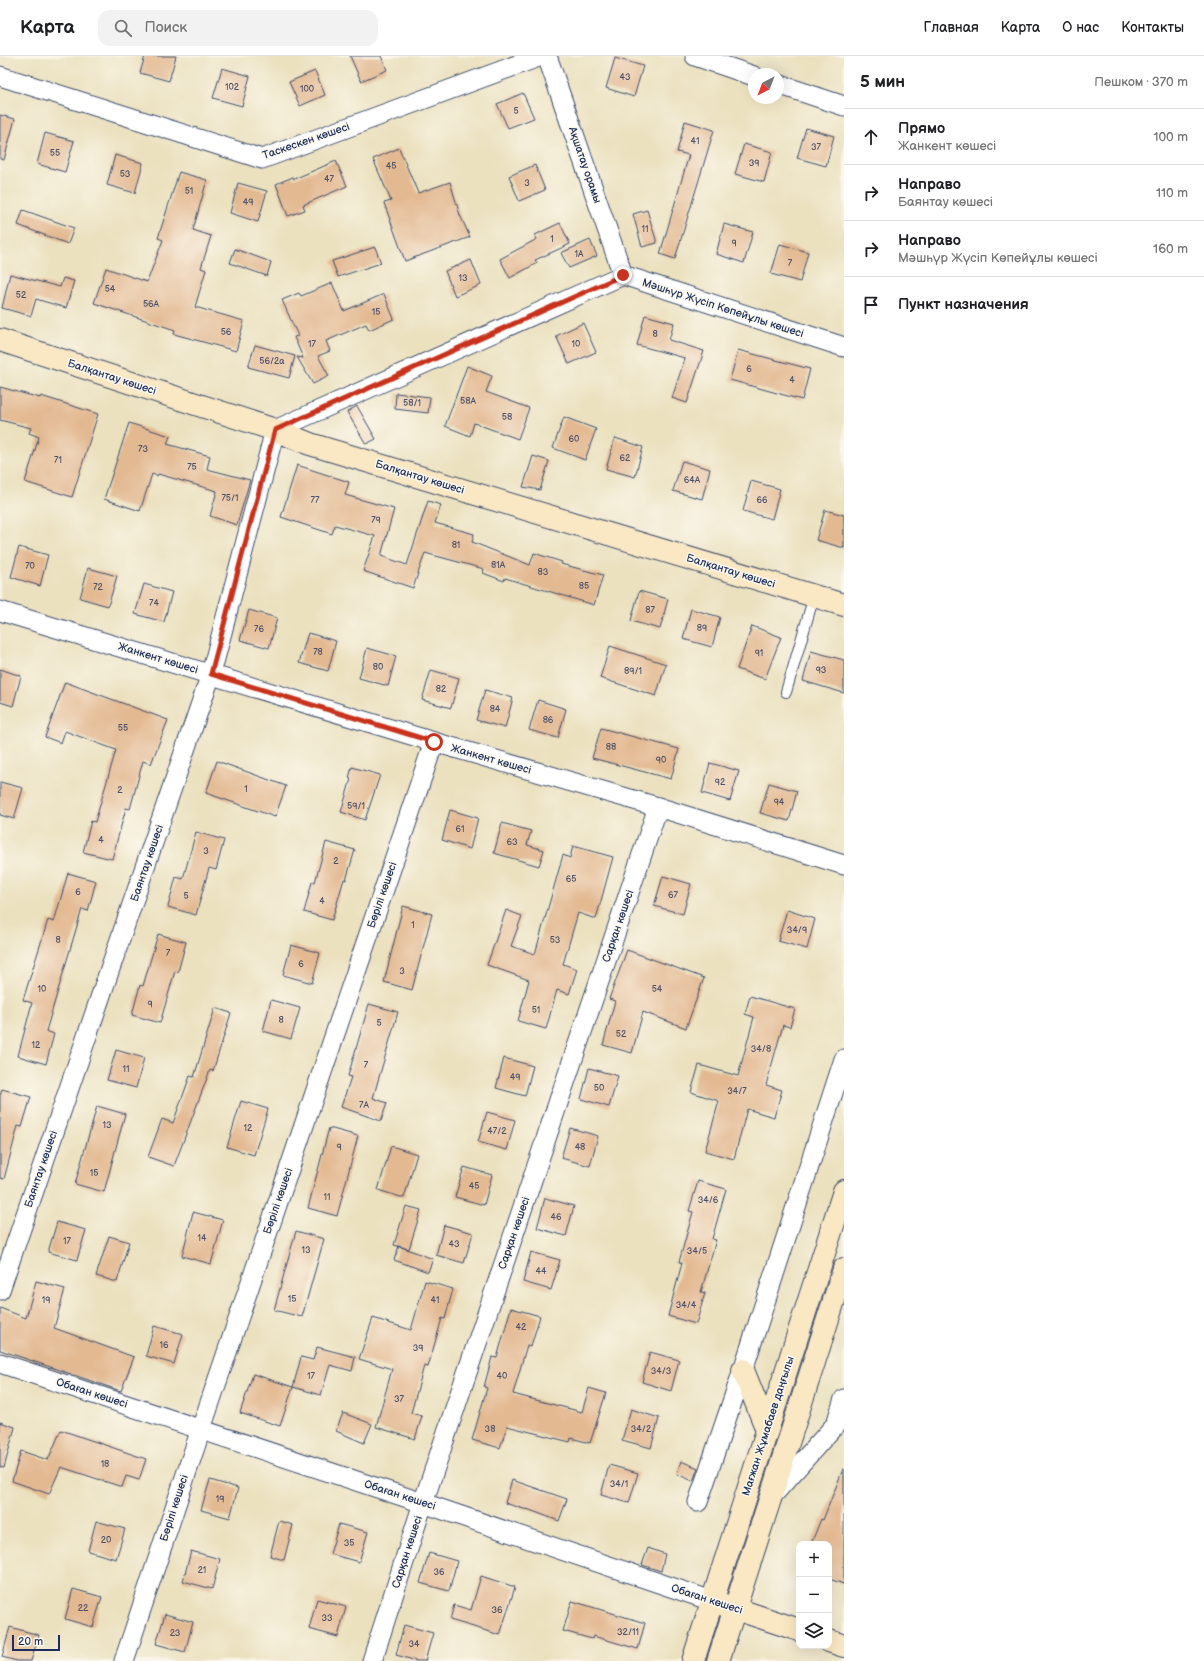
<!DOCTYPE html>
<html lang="ru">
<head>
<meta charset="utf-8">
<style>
	body { margin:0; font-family:"Balsamiq Sans",sans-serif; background:#f2f2f2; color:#202124 }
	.controls { position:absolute; right:12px; bottom:12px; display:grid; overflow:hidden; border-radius:8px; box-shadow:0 4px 16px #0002 }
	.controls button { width:36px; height:36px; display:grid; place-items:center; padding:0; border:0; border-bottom:1px solid #e0e0e0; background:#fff; color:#202124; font:20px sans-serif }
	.compass { position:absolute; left:748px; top:12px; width:36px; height:36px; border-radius:50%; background:#fff; box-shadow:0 4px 16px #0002; rotate:222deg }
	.scale { position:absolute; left:12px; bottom:10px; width:48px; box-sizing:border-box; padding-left:4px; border:2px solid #1b2f5e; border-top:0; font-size:11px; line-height:14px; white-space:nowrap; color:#1b2f5e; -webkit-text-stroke:3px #fbf7ec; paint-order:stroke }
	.stop { position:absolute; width:12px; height:12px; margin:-9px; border:3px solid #c8321e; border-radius:50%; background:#fff }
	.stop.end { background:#c8321e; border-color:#fff; box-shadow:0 1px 4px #0008 }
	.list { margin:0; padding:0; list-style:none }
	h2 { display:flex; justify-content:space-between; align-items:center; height:52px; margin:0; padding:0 16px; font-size:17px }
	h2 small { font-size:13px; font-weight:400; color:#757577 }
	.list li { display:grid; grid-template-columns:26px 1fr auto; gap:12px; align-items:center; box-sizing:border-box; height:56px; padding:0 16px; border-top:1px solid #e0e0e0 }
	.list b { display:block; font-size:15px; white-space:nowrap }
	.list p { margin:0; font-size:13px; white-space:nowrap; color:#757577 }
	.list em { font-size:13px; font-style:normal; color:#757577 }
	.icon { flex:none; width:22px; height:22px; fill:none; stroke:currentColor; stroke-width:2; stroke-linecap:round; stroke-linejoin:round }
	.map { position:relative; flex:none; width:844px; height:1605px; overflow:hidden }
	header { display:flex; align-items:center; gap:24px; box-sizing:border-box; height:56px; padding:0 20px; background:#fff; border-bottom:1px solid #e0e0e0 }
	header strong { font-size:19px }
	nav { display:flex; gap:22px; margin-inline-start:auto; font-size:14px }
	.search { width:280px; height:36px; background:#f2f2f2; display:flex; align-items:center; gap:10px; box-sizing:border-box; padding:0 14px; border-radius:12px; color:#757577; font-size:15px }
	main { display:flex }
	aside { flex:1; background:#fff }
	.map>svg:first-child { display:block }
</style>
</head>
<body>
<header>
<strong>Карта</strong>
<div class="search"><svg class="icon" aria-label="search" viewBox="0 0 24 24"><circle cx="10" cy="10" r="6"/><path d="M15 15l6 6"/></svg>Поиск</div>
<nav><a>Главная</a><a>Карта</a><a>О нас</a><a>Контакты</a></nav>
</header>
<main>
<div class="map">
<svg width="844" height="1605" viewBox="0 0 844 1605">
	<rect width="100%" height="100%" fill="#fbf7ec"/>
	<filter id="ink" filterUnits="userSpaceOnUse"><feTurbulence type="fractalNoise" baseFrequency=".025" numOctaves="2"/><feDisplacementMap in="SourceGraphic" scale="8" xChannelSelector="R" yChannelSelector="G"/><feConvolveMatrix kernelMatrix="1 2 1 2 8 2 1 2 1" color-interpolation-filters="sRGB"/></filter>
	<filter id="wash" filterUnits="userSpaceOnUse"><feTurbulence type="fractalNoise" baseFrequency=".012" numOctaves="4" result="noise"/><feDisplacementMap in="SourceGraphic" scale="16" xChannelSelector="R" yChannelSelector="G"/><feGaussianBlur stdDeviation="0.9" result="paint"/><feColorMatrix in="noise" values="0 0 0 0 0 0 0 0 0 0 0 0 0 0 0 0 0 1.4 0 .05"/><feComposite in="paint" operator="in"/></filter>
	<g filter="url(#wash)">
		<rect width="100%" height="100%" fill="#ebe1bf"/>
		<g id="blocks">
			<g fill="#e3b992">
				<path d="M145,0H176L169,25L140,17Z"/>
				<path d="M350,0H381L387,14L361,25Z"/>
				<path d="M615,2L643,10L634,41L606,32Z"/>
				<path d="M222,12L250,20L242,50L213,42Z"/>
				<path d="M315,15L325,39L300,50L289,26Z"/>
				<path d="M523,37L534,62L508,72L497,48Z"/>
				<path d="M0,59L15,63L4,104L0,103Z"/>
				<path d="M685,65L714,74L675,203L660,198L689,99L677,96Z"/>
				<path d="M806,72L834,80L826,110L797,102Z"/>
				<path d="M45,77L74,85L65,116L37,108Z"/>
				<path d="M744,88L772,96L764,126L735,118Z"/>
				<path d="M399,92L418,137L450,126L460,159L470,181L405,205L384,147L391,145L373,103Z"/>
				<path d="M115,99L143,107L135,137L107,129Z"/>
				<path d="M336,105L347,130L303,149L305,154L288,160L276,128L293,121L294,123Z"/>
				<path d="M535,109L545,134L519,145L509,120Z"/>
				<path d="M179,116L207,124L193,174L211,180L201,212L206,214L195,251L244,265L236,295L174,278L175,274L94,247L106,212L147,226L163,184L158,182Z"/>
				<path d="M238,127L267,135L258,166L230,157Z"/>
				<path d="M23,154L74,172L68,188L18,169Z"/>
				<path d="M647,154L657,187L642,191L633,158Z"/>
				<path d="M560,167L570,188L535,204L537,207L510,222L500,203L537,183L535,179Z"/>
				<path d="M724,168L753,176L744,207L716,198Z"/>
				<path d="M590,184L597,200L569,212L561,197Z"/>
				<path d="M780,188L808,196L800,226L771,218Z"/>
				<path d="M375,191L381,207L338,221L332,205Z"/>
				<path d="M235,193L271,206L267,220L230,207Z"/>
				<path d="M471,204L481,229L455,240L445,215Z"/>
				<path d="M10,218L60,231L63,222L74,225L66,252L36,243L31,260L2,252Z"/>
				<path d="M332,227L344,255L384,238L394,263L369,274L366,268L326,285L330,295L318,300L329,320L313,328L297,301L303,302L294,281L298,280L282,244L299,237L301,240Z"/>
				<path d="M645,259L674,267L669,284L704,295L687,347L672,342L685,302L637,289Z"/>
				<path d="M583,267L596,296L569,308L556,280Z"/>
				<path d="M255,289L295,300L289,322L248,311Z"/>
				<path d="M738,294L810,313L802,344L730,324Z"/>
				<path d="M467,310L492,320L486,336L529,352L518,383L474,367L470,380L445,370Z"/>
				<path d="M0,331L40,342L41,340L98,358L72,441L25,426L39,381L29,377L31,372L0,364Z"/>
				<path d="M396,337L430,341L428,357L395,353Z"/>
				<path d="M357,350L376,383L366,388L347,356Z"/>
				<path d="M564,361L596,373L585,404L553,392Z"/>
				<path d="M129,367L170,380L167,388L210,400L207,413L250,424L237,469L210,460L217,435L158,418L157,420L152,418L140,455L104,443Z"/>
				<path d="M615,382L643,391L635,421L606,413Z"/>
				<path d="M533,400L549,405L540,434L523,431Z"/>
				<path d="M682,405L710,413L702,443L673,435Z"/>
				<path d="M297,409L349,426L345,439L394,453L381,500L407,509L428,445L441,449L435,467L474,478L472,486L530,509L534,497L562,506L561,508L603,519L594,549L505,522L504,525L483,517L484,513L425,497L413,532L363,515L375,480L335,469L332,478L281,461Z"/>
				<path d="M751,425L780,433L772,463L743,455Z"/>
				<path d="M825,454L844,459V492L816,484Z"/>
				<path d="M19,491L48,499L40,530L11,521Z"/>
				<path d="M88,512L117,520L108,550L80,542Z"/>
				<path d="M144,528L172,536L164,566L135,558Z"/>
				<path d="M639,535L668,543L660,573L631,565Z"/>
				<path d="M691,553L720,561L712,591L683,583Z"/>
				<path d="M249,554L277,562L269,592L240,584Z"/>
				<path d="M752,570L781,581L765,623L737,613Z"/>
				<path d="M308,577L336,585L328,615L299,607Z"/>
				<path d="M610,590L666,608L656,640L600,622Z"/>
				<path d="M367,592L396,600L388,630L359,622Z"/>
				<path d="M811,595L844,604V637L803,625Z"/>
				<path d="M0,613L21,620L13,650L0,646Z"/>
				<path d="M431,614L459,622L451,652L422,644Z"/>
				<path d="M65,626L168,664L151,708L143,705L130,753L126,752L112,803L83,796L91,765L95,766L116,694L65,675L61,687L45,681Z"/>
				<path d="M485,634L513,642L505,672L476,664Z"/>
				<path d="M538,644L566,653L558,682L529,674Z"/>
				<path d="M601,672L679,693L671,723L592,702Z"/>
				<path d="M217,705L286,730L275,761L206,737Z"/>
				<path d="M710,707L739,715L730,745L702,737Z"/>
				<path d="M352,711L380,719L365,764L341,756L351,723L349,722Z"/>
				<path d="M0,726L23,732L14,763L0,759Z"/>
				<path d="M769,727L797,735L789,765L760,757Z"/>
				<path d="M450,754L478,762L470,793L442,784Z"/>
				<path d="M502,767L531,775L527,789L544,794L539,810L494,797Z"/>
				<path d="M196,776L224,784L216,814L209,812L196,859L168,851L176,821L183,823Z"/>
				<path d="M326,786L355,794L346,824L344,823L332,864L304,856L312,826H315Z"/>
				<path d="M573,790L613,801L596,863L578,857L563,908L577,913L569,938L557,934L546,973L518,965L529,924L487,909L506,854L522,860L511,890L535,898L563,799L570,802Z"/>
				<path d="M68,817L96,825L88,855L82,853L46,975L54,978L46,1008L18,1000L32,947L23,944L48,864L54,866Z"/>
				<path d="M663,820L691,828L683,858L654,850Z"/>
				<path d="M403,850L432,858L412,934L384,926Z"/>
				<path d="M787,854L815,863L807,893L778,885Z"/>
				<path d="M158,878L186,886L178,916L175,915L160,967L132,959L140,929L143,930Z"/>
				<path d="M291,889L320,897L312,927L283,919Z"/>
				<path d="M627,894L704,922L686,972L643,956L632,997L603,989L615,945L609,943Z"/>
				<path d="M750,940L795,953L790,971L783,969L766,1029L782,1034L774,1061L747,1053L734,1103L705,1095L719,1045L691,1036L699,1009L738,1020L754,961L745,958Z"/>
				<path d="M271,944L300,952L291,983L263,975Z"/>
				<path d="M369,948L398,956L373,1042L387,1047L381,1065L341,1051L351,1021L348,1020Z"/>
				<path d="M215,952L231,957L213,1015L210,1014L174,1110L148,1101L162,1063L173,1067L190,1020L194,1021Z"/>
				<path d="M116,994L144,1002L136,1032L107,1024Z"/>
				<path d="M504,1002L533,1010L525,1040L496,1032Z"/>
				<path d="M589,1012L618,1020L609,1051L581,1043Z"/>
				<path d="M2,1033L31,1041L22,1071L18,1070L4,1123L0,1122V1040Z"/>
				<path d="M241,1045L268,1053L254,1099L227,1091Z"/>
				<path d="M97,1050L125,1058L104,1136L75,1128Z"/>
				<path d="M487,1056L515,1064L507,1094L478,1086Z"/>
				<path d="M329,1072L358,1080L337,1160L308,1152Z"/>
				<path d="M570,1072L598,1080L590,1110L561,1102Z"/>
				<path d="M391,1090L417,1098L404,1142L378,1134Z"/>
				<path d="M464,1111L492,1119L484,1149L455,1141Z"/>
				<path d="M698,1125L726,1133L712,1183L716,1184L701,1236L705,1237L696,1268L668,1260L682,1207L679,1206L693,1156L689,1155Z"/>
				<path d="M545,1142L574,1150L566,1180L537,1172Z"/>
				<path d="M406,1150L421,1154L409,1193L394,1189Z"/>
				<path d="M193,1156L223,1164L211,1208L182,1200Z"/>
				<path d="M57,1166L86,1174L77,1204L48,1196Z"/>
				<path d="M444,1169L473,1177L464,1207L436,1199Z"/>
				<path d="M296,1175L324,1183L302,1261L274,1254Z"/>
				<path d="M109,1180L129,1186L117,1226L96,1220Z"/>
				<path d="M399,1190L433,1203L428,1216L394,1204Z"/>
				<path d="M531,1196L560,1204L551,1234L523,1226Z"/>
				<path d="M36,1225L65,1233L54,1272L134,1301L121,1335L0,1294V1252L26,1262Z"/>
				<path d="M425,1225L453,1233L445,1263L442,1262L428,1311L424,1310L411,1357L422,1360L415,1383L376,1371L392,1313L359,1303L373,1262L411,1274Z"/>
				<path d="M511,1252L540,1260L531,1290L527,1289L513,1338L582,1356L589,1332L606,1337L590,1387L571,1382L570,1386L507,1370L500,1392L472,1384L487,1332L484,1331L492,1301L497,1302Z"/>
				<path d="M154,1270L183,1278L174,1308L146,1300Z"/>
				<path d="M317,1291L355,1301L352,1315L330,1309L321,1339L293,1331L301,1301L313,1304Z"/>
				<path d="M650,1296L679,1304L671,1335L642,1326Z"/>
				<path d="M253,1318L293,1331L280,1370L240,1357Z"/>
				<path d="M631,1353L659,1362L651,1392L622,1384Z"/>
				<path d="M343,1357L372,1368L364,1387L336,1375Z"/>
				<path d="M0,1366L15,1371L4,1412L0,1411Z"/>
				<path d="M61,1374L146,1403L139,1424L126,1420L122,1431L61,1411L49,1438L12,1425L21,1395L48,1404Z"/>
				<path d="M681,1405L698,1412L693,1425L677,1418Z"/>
				<path d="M609,1409L638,1417L629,1447L601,1439Z"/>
				<path d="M843,1413H844V1528L829,1523V1488H811L821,1463L823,1464Z"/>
				<path d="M210,1424L238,1432L230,1462L201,1454Z"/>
				<path d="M512,1424L567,1443L559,1465L527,1453V1454L505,1447Z"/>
				<path d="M96,1465L125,1473L116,1503L88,1495Z"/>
				<path d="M279,1465L293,1469L284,1504L270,1500Z"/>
				<path d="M339,1468L368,1476L359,1506L330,1498Z"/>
				<path d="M648,1492L665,1498L661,1515L642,1509Z"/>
				<path d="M191,1495L220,1503L212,1533L183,1525Z"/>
				<path d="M429,1497L457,1505L449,1535L420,1527Z"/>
				<path d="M481,1520L515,1531L500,1579L450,1564L454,1549L471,1554Z"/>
				<path d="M73,1533L102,1541L93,1571L65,1563Z"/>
				<path d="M317,1543L346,1551L338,1581L309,1573Z"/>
				<path d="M572,1545L645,1567L638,1593L593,1580L592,1583L563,1575Z"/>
				<path d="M165,1558L193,1566L185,1596L156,1588Z"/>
				<path d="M404,1569L433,1577L425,1605H417L396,1599Z"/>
				<path d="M10,1571L39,1579L31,1605H17L2,1601Z"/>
			</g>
		</g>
	</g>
	<g filter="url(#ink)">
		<use href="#blocks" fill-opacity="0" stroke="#3a4a6d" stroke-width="1"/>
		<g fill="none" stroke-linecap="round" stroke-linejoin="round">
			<defs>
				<path id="lane" d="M786,636L814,540"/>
				<g id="street">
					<path d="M547,0L623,219"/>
					<path d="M695,0L754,20"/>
					<path d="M0,20L262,103L541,0"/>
					<path d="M778,28L844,50"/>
					<path d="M0,555L434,686L658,751L844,809"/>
					<path d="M0,1234L211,618L275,374L623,219L844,291"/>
					<path d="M0,1307L423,1447L712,1545"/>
					<path d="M772,1440L836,1368L844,1343"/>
					<path d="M698,1446L743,1314L844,1003"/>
					<path d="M124,1605L201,1373L434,686"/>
					<path d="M372,1605L423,1447L658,751"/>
				</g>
				<g id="secondary">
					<path d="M0,284L275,374L310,388L844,549"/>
					<path d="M743,1314L767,1374"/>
					<path d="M721,1548L799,1574"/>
					<path d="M829,1585L844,1590"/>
					<path d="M693,1605L844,1135"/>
					<path d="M718,1605L844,1213"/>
				</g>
			</defs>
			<use href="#lane" stroke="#3a4a6d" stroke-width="12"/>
			<use href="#street" stroke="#3a4a6d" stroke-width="21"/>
			<use href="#secondary" stroke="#3a4a6d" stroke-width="24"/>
			<use href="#lane" stroke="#fff" stroke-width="10"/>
			<use href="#street" stroke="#fff" stroke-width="19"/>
			<use href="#secondary" stroke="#fae7c3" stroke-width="22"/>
		</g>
	</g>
	<g fill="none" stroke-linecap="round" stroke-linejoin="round" filter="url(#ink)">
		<path stroke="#c8321e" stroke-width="5" d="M434,686L211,618L275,374L623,219"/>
	</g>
	<g text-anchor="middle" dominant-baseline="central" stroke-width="3" stroke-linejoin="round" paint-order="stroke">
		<g font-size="9" fill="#4d526b">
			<text x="625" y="21">43</text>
			<text x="232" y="31">102</text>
			<text x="307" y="33">100</text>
			<text x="516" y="55">5</text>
			<text x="695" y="85">41</text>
			<text x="816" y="91">37</text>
			<text x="55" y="97">55</text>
			<text x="754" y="107">39</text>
			<text x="391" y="110">45</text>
			<text x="125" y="118">53</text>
			<text x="329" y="123">47</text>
			<text x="527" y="127">3</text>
			<text x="189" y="135">51</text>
			<text x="248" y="146">49</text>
			<text x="645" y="173">11</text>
			<text x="552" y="183">1</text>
			<text x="734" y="187">9</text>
			<text x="579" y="198">1А</text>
			<text x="790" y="207">7</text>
			<text x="463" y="222">13</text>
			<text x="110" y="233">54</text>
			<text x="21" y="239">52</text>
			<text x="151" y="248">56А</text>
			<text x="376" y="256">15</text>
			<text x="226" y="276">56</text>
			<text x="655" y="278">8</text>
			<text x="312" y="288">17</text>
			<text x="576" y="288">10</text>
			<text x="272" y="305">56/2а</text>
			<text x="749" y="313">6</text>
			<text x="792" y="324">4</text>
			<text x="468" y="345">58А</text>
			<text x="412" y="347">58/1</text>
			<text x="507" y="361">58</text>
			<text x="574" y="383">60</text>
			<text x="143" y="393">73</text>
			<text x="625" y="402">62</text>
			<text x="58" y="404">71</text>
			<text x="192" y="411">75</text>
			<text x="692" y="424">64А</text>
			<text x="230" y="442">75/1</text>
			<text x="315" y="444">77</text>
			<text x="762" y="444">66</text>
			<text x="376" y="464">79</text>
			<text x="456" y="489">81</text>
			<text x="498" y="509">81А</text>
			<text x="30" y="510">70</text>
			<text x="543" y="516">83</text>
			<text x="584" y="530">85</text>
			<text x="98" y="531">72</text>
			<text x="154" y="547">74</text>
			<text x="650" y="554">87</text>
			<text x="702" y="572">89</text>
			<text x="259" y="573">76</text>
			<text x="318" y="596">78</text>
			<text x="759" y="597">91</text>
			<text x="378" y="611">80</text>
			<text x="821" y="614">93</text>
			<text x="633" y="615">89/1</text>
			<text x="441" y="633">82</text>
			<text x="495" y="653">84</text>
			<text x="548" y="664">86</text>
			<text x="123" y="672">55</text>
			<text x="611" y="691">88</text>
			<text x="661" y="704">90</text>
			<text x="720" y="726">92</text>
			<text x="246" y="733">1</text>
			<text x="120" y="734">2</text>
			<text x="779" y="746">94</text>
			<text x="356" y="750">59/1</text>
			<text x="460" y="773">61</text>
			<text x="101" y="784">4</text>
			<text x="512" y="786">63</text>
			<text x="206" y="795">3</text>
			<text x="336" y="805">2</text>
			<text x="571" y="823">65</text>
			<text x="78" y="836">6</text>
			<text x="673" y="839">67</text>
			<text x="186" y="840">5</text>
			<text x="322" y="845">4</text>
			<text x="413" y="869">1</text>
			<text x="797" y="874">34/9</text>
			<text x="58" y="884">8</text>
			<text x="555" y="884">53</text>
			<text x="168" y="897">7</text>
			<text x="301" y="908">6</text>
			<text x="402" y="915">3</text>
			<text x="42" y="933">10</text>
			<text x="657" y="933">54</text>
			<text x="150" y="948">9</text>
			<text x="536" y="954">51</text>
			<text x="281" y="964">8</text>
			<text x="379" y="967">5</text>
			<text x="621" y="978">52</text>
			<text x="36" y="989">12</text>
			<text x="761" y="993">34/8</text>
			<text x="366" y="1009">7</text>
			<text x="126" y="1013">11</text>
			<text x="515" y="1021">49</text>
			<text x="599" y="1032">50</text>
			<text x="737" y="1035">34/7</text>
			<text x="364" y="1049">7А</text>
			<text x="107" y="1069">13</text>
			<text x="248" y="1072">12</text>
			<text x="497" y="1075">47/2</text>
			<text x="339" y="1091">9</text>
			<text x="580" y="1091">48</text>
			<text x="94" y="1117">15</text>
			<text x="474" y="1130">45</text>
			<text x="327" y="1141">11</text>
			<text x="708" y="1144">34/6</text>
			<text x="556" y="1161">46</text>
			<text x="202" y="1182">14</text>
			<text x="67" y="1185">17</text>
			<text x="454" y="1188">43</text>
			<text x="306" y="1194">13</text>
			<text x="697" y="1195">34/5</text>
			<text x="541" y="1215">44</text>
			<text x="292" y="1243">15</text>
			<text x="46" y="1244">19</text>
			<text x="435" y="1244">41</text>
			<text x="686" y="1249">34/4</text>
			<text x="521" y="1271">42</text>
			<text x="164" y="1289">16</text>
			<text x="418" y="1292">39</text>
			<text x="661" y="1315">34/3</text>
			<text x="311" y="1320">17</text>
			<text x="502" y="1320">40</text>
			<text x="399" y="1343">37</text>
			<text x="490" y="1373">38</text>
			<text x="641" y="1373">34/2</text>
			<text x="105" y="1408">18</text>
			<text x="619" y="1428">34/1</text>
			<text x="220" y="1443">19</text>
			<text x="106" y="1484">20</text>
			<text x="349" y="1487">35</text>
			<text x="202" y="1514">21</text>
			<text x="439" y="1516">36</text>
			<text x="83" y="1552">22</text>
			<text x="497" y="1554">36</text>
			<text x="327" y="1562">33</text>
			<text x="628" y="1576">32/11</text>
			<text x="175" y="1577">23</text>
			<text x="414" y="1588">34</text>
		</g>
		<g font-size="11" fill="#1b2f5e" stroke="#fbf7ec">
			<text transform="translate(306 85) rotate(-19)">Таскескен көшесі</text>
			<text transform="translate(585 109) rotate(71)">Ақшатау орамы</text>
			<text transform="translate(723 252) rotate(18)">Мәшһүр Жүсіп Көпейұлы көшесі</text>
			<text transform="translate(112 321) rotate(18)">Балқантау көшесі</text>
			<text transform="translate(420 421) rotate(17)">Балқантау көшесі</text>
			<text transform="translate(731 515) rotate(17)">Балқантау көшесі</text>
			<text transform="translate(158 602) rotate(17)">Жанкент көшесі</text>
			<text transform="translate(491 703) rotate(16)">Жанкент көшесі</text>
			<text transform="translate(147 807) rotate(-71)">Баянтау көшесі</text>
			<text transform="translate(382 839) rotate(-71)">Бөрілі көшесі</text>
			<text transform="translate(618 870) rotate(-71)">Сарқан көшесі</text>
			<text transform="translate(41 1113) rotate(-71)">Баянтау көшесі</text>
			<text transform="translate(278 1145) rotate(-71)">Бөрілі көшесі</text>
			<text transform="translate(514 1177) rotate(-71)">Сарқан көшесі</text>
			<text transform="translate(92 1337) rotate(18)">Обаған көшесі</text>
			<text transform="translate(768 1370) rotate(-72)">Мағжан Жұмабаев даңғылы</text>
			<text transform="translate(400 1439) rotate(18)">Обаған көшесі</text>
			<text transform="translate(174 1452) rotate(-72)">Бөрілі көшесі</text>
			<text transform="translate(407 1496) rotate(-72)">Сарқан көшесі</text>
			<text transform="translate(707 1543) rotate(18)">Обаған көшесі</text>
		</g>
	</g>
</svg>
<div class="controls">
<button>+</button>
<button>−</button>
<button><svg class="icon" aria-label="layers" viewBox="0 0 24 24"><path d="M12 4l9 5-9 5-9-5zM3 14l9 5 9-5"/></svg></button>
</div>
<svg class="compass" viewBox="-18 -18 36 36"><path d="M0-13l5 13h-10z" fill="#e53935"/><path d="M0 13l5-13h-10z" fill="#757577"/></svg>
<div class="scale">20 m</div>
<div class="stop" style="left:434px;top:686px"></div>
<div class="stop end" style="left:623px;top:219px"></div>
</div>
<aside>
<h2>5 мин<small>Пешком · 370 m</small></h2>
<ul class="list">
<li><svg class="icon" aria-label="ahead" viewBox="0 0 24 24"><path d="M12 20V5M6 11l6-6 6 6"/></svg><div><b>Прямо</b><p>Жанкент көшесі</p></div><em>100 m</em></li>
<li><svg class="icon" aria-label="right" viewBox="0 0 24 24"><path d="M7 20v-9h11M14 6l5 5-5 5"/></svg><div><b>Направо</b><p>Баянтау көшесі</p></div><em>110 m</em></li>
<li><svg class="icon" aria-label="right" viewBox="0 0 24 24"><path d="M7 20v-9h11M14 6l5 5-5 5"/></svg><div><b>Направо</b><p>Мәшһүр Жүсіп Көпейұлы көшесі</p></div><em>160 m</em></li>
<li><svg class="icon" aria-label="arrive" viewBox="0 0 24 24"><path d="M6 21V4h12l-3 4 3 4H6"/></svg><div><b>Пункт назначения</b></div></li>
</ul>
</aside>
</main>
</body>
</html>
